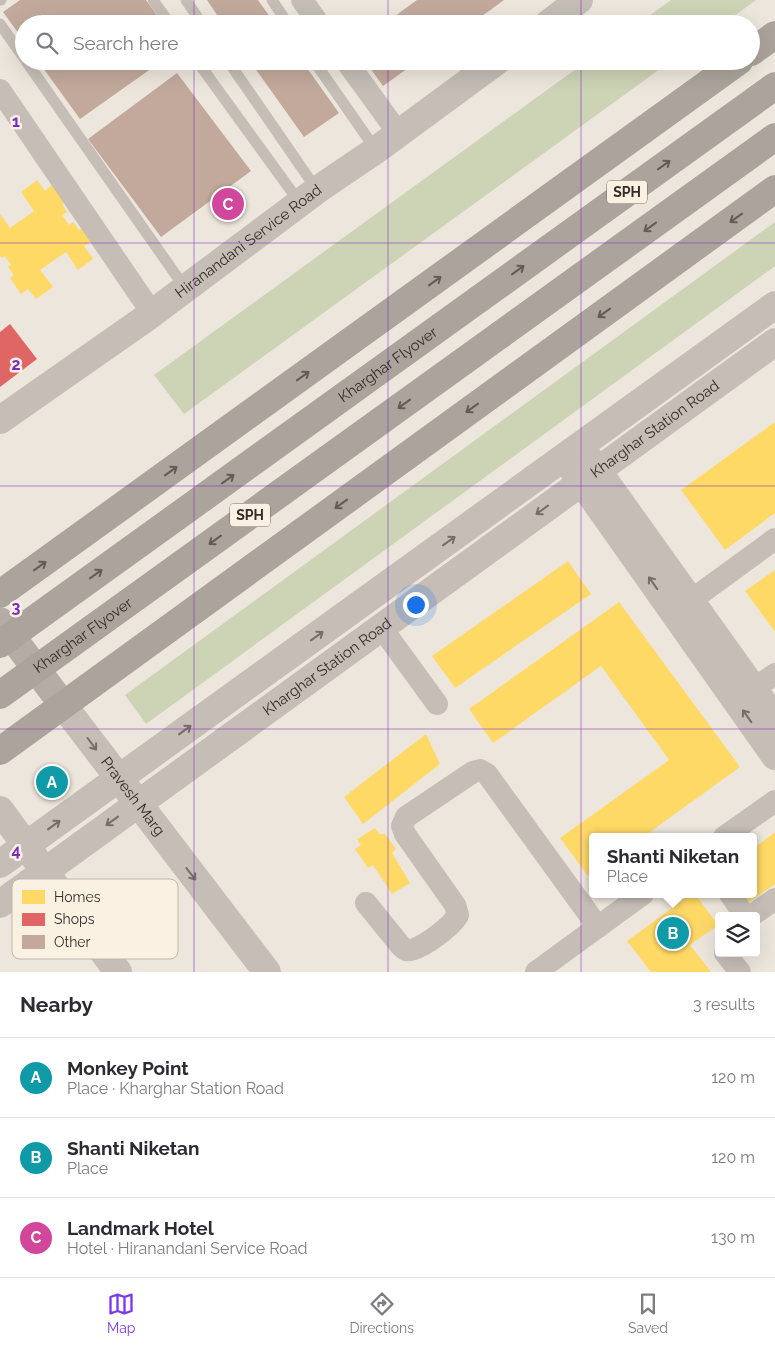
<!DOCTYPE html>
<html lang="en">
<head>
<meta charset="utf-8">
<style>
	body { margin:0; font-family:Raleway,sans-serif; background:#f7f7f7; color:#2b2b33 }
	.controls { position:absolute; right:15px; bottom:15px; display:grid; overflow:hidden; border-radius:5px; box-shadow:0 5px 20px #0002 }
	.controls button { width:45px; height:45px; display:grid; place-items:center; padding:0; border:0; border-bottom:1px solid #e1e1e2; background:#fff; color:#2b2b33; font:25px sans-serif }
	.you { position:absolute; left:415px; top:604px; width:18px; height:18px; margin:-12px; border:4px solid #fff; border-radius:50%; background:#1a73e8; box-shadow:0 0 0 8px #1a73e833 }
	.badge { display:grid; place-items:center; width:32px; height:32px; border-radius:50%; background:#7c3aed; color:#fff; font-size:16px; font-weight:700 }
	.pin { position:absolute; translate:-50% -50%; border:2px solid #fff; box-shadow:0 1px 5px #0006 }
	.popup { position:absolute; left:589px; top:833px; width:168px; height:65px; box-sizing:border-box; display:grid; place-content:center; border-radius:5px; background:#fff; filter:drop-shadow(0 1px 4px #0005); font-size:16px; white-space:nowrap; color:#7c7c81 }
	.popup b { font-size:19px; color:#2b2b33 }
	.popup::after { content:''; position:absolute; left:50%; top:100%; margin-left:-10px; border:10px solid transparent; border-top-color:#fff }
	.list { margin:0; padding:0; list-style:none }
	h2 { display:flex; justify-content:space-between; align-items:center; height:65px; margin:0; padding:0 20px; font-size:21px }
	h2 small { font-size:16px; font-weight:400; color:#7c7c81 }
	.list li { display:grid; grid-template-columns:32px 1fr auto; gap:15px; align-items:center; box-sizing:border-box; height:80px; padding:0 20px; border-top:1px solid #e1e1e2 }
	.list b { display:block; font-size:19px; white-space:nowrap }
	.list p { margin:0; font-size:16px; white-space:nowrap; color:#7c7c81 }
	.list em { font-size:16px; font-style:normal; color:#7c7c81 }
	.icon { flex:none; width:28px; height:28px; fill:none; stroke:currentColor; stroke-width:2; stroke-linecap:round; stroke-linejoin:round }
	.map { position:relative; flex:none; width:775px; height:972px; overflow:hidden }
	.search { position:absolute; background:#fff; box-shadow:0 5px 20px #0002; left:15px; right:15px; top:15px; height:55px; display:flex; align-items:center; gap:12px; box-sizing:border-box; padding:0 18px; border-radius:28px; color:#7c7c81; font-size:19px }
	.sheet { height:305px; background:#fff }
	nav { display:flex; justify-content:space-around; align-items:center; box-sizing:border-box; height:70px; border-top:1px solid #e1e1e2; background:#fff; font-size:14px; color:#7c7c81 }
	nav a { display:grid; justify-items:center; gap:2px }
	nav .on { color:#7c3aed }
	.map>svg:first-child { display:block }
</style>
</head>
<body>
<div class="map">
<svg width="775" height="972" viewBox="0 0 775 972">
	<rect width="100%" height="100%" fill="#ede6dc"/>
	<g fill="#cdd3b5">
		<path d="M671,0H756L723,24H638Z"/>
		<path d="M587,61H671L184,414L154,375Z"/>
		<path d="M775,222V266L146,724L125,695Z"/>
	</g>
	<g fill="#ffd966">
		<path d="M37,180L45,191L53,184L65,202L62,204L67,212L62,215L69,225L73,222L79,230L83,228L92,241L84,246L93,259L78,270L66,252L40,270L53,287L36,299L28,289L21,294L10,278L14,275L8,267L11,265L5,256L2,258L0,256V214L10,228L34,211L21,192Z"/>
		<path d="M775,422V513L725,550L681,490Z"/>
		<path d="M568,561L591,594L455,688L432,656Z"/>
		<path d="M775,570V632L745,591Z"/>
		<path d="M619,602L740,767L643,837H593V873L588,876L560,838L669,760L601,666L493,743L469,709Z"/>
		<path d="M426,734L440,764L363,824L344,797Z"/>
		<path d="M375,828L379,834H385L396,849L392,853L410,883L392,894L373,865L368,868L355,849L361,845L357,839Z"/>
		<path d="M775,832V884L745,905L737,894H753V849Z"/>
		<path d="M691,894H695L718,925L690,945L711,972H651L627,941Z"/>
	</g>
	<path fill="#e06666" d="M10,324L37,359L0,387V332Z"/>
	<g fill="#c2a99c">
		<path d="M20,0H146L163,24H24V41L3,12Z"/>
		<path d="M207,0H258L275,24H223Z"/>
		<path d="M417,0H504L471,24H384Z"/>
		<path d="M38,61H162L80,119Z"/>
		<path d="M250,61H302L339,113L304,137Z"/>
		<path d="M365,61H418L383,86Z"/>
		<path d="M177,73L251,171L161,237L88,139Z"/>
	</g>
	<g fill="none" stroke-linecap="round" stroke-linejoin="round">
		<g stroke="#c5bdb6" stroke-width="11">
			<path d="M0,0H1"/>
			<path d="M153,0L170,24"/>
			<path d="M186,0L202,24"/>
			<path d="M272,0L288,24"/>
			<path d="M0,24L24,58"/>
			<path d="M26,61L185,288"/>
			<path d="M197,61L300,203"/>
			<path d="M228,61L317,190"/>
			<path d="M314,61L376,150"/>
		</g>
		<g stroke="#c5bdb6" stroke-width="22">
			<path d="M302,0L319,24"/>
			<path d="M346,61L399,134"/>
			<path d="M0,90L152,313"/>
			<path d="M690,601L775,539"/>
			<path d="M381,627L437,704"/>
			<path d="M753,689L775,674"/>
			<path d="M724,837L775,801"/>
			<path d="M730,894L745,916"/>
			<path d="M366,903L400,945C402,947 404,949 406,950C418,953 453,925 458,915L455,905L405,834L402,826L406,817L473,772L480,770L487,774L598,927"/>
			<path d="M751,916L775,899"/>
			<path d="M725,953L740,972"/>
			<path d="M536,972L643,894"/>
		</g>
		<g stroke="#c5bdb6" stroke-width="28">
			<path d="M548,24L579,0"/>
			<path id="s1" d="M0,420L146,318L317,190L376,150L497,61"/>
			<path d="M587,456L775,719"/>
			<path d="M571,467L775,756"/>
			<path id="s2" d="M63,705L267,972"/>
			<path d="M0,810L118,972"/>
			<path d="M0,864L775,305"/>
			<path id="s3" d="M0,904L775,342"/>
		</g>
		<path stroke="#b4aca5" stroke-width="28" d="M0,621L63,705"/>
		<g stroke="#aca49c" stroke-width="28">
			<path d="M751,52L775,35"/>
			<path d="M479,299L775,86"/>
			<path d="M500,335L775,137"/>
			<path d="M0,594L739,61"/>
			<path d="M0,751L775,189"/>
		</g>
		<g stroke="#aca49c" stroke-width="28">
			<path id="s4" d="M0,644L479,299"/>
			<path id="s5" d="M0,695L500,335"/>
		</g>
	</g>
	<defs><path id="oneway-shaft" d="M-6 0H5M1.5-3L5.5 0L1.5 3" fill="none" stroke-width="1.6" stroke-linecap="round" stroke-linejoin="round" transform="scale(1.25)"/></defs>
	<g stroke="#655b55">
		<use href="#oneway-shaft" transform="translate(664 165) rotate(-36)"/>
		<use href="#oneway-shaft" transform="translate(736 218) rotate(144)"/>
		<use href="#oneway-shaft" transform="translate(650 227) rotate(144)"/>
		<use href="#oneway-shaft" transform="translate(518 270) rotate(-36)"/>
		<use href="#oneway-shaft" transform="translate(435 281) rotate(-36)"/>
		<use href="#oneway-shaft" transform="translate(604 313) rotate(144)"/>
		<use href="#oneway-shaft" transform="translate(303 376) rotate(-36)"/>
		<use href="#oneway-shaft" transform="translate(404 404) rotate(144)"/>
		<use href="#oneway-shaft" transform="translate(472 408) rotate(144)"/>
		<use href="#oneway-shaft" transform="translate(171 471) rotate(-36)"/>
		<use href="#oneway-shaft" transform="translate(228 479) rotate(-36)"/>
		<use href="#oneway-shaft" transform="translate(341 504) rotate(144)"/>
		<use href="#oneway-shaft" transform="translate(215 540) rotate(144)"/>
		<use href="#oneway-shaft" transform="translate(40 566) rotate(-36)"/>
		<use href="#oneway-shaft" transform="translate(96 574) rotate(-36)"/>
	</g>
	<g stroke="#766d66">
		<use href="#oneway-shaft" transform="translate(542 510) rotate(144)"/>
		<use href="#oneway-shaft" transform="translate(449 541) rotate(-36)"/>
		<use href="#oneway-shaft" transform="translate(653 583) rotate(-125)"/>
		<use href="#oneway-shaft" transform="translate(317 636) rotate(-36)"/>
		<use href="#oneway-shaft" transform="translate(747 716) rotate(-125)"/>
		<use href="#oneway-shaft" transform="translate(185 730) rotate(-36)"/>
		<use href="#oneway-shaft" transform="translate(92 744) rotate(53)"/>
		<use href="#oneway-shaft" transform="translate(112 821) rotate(144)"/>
		<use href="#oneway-shaft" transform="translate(54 825) rotate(-36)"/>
		<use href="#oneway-shaft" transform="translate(191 874) rotate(52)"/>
	</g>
	<path fill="none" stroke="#7b2cbf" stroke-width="1" stroke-opacity="0.55" d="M194,0V24M388,0V24M581,0V24M194,61V972M388,61V972M581,61V972M0,243H775M0,486H775M0,729H775"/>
	<g text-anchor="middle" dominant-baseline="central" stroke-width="5" stroke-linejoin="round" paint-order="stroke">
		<g fill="#fbf1e3" stroke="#71665e" stroke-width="1">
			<rect x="607" y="180.5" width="40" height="23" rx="4"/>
			<rect x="230" y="503.5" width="40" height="23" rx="4"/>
		</g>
		<g font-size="14" font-weight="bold" fill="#362b25">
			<text x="627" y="192">SPH</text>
			<text x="250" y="515">SPH</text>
		</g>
		<g font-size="15" fill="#362b25" stroke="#fbf1e3">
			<text stroke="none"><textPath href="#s1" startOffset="306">Hiranandani Service Road</textPath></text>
			<text stroke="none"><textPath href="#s4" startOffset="478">Kharghar Flyover</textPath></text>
			<text stroke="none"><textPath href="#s3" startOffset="809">Kharghar Station Road</textPath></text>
			<text stroke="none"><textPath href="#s5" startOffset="102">Kharghar Flyover</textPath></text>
			<text stroke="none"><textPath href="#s3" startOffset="404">Kharghar Station Road</textPath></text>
			<text stroke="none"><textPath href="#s2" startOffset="115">Pravesh Marg</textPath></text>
		</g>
	</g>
	<rect x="12" y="879" width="166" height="80" rx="8" fill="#fbf1e3" stroke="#c0b6aa" stroke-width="1"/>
	<rect x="22" y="890" width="23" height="14" fill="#ffd966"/>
	<rect x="22" y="913" width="23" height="13" fill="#e06666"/>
	<rect x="22" y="935" width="23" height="14" fill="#c2a99c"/>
	<g font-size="14" fill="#362b25">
		<text x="54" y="902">Homes</text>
		<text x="54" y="924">Shops</text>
		<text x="54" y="947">Other</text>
	</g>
	<g font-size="16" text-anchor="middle" font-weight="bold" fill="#7b2cbf" stroke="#fbf1e3" stroke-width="5" stroke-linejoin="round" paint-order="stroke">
		<text x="16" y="127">1</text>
		<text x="16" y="370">2</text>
		<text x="16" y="613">3</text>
		<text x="16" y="856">4</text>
	</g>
</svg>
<div class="controls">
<button><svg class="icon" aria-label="layers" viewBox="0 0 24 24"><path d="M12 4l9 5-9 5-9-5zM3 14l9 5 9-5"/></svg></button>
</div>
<div class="you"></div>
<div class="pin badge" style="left:52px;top:782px;background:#0f9aa8">A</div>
<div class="pin badge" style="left:673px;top:933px;background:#0f9aa8">B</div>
<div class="popup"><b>Shanti Niketan</b>Place</div>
<div class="pin badge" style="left:228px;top:204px;background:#d1479c">C</div>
<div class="search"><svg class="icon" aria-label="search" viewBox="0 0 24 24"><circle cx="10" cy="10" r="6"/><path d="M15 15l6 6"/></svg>Search here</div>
</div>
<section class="sheet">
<h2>Nearby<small>3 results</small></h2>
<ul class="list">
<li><span class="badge" style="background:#0f9aa8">A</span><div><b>Monkey Point</b><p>Place · Kharghar Station Road</p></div><em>120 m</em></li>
<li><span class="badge" style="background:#0f9aa8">B</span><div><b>Shanti Niketan</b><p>Place</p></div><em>120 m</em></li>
<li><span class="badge" style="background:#d1479c">C</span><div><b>Landmark Hotel</b><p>Hotel · Hiranandani Service Road</p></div><em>130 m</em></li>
</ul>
</section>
<nav>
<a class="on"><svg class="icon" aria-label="map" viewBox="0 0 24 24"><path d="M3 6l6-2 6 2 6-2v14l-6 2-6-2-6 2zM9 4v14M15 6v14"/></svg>Map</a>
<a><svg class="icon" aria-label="directions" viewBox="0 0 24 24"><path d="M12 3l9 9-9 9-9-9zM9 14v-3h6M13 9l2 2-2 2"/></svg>Directions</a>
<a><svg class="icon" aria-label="saved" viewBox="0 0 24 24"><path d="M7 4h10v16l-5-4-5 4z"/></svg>Saved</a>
</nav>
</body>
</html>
